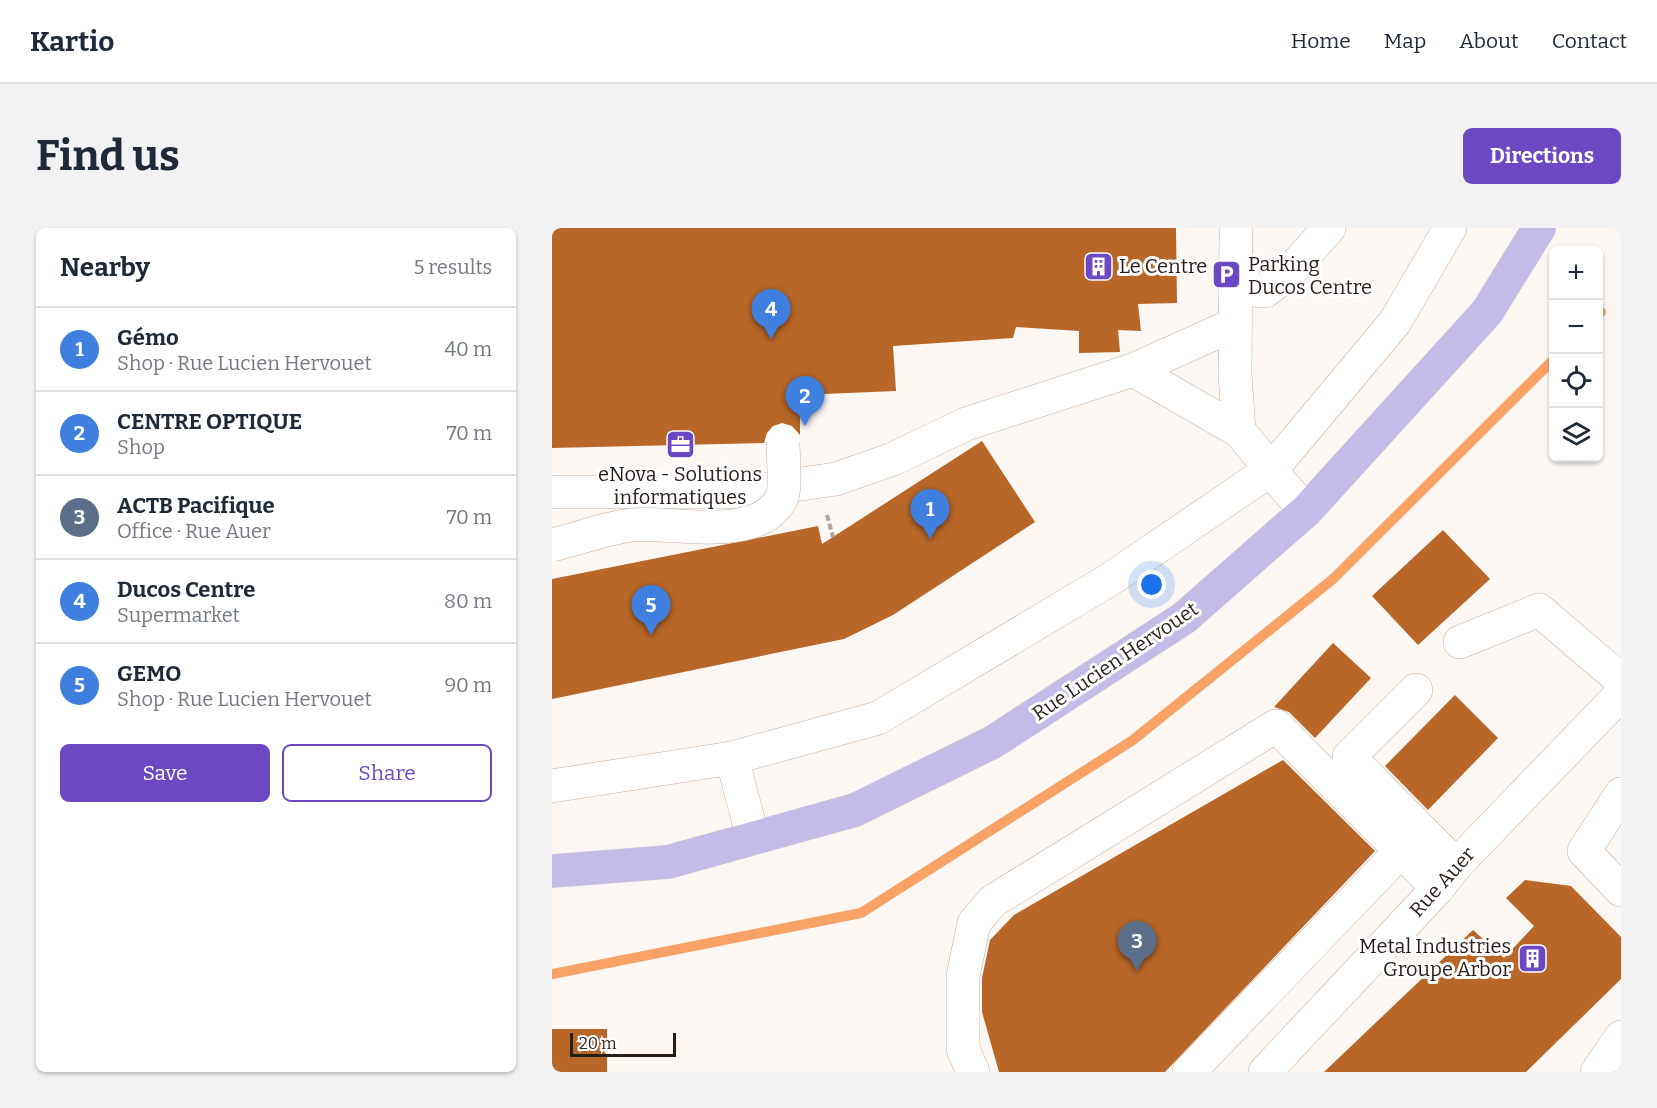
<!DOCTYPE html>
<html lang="en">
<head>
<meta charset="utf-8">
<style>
	body { margin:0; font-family:Bitter,serif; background:#f2f2f3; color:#1f2937 }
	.controls { position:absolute; right:18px; top:18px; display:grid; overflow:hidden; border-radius:9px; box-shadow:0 2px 4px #0004 }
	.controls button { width:54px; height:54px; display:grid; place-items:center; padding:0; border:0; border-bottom:2px solid #e0e1e3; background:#fff; color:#1f2937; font:30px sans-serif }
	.scale { position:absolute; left:18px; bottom:15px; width:106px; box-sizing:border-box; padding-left:6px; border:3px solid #281e18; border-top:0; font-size:16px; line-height:21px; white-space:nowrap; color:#281e18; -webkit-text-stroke:4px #fff; paint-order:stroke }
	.you { position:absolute; left:600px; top:357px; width:21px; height:21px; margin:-15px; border:4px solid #fff; border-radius:50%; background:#1a73e8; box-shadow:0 0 0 9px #1a73e833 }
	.badge { display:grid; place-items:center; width:39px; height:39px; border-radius:50%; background:#6c49c2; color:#fff; font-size:20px; font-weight:700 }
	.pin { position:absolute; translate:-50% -50px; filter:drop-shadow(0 2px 3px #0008) }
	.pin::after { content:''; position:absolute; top:32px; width:21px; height:18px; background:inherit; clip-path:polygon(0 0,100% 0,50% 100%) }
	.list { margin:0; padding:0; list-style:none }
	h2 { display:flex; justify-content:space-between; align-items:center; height:78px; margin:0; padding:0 24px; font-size:26px }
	h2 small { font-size:20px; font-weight:400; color:#747a83 }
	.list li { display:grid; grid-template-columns:39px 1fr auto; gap:18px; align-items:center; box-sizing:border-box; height:84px; padding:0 24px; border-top:2px solid #e0e1e3 }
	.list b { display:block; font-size:22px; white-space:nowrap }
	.list p { margin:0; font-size:20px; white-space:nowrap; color:#747a83 }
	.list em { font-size:20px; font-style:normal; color:#747a83 }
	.actions { display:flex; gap:12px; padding:18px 24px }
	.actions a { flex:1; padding:14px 0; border:2px solid #6c49c2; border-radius:9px; text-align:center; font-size:21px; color:#6c49c2 }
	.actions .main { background:#6c49c2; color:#fff }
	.icon { flex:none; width:33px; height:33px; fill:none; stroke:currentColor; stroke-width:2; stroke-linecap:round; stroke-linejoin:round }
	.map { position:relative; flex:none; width:1069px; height:844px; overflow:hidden; border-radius:9px }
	header { display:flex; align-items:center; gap:36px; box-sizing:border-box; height:84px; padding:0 30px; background:#fff; border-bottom:2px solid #e0e1e3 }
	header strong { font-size:28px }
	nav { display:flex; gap:33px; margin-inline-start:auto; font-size:21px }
	.intro { display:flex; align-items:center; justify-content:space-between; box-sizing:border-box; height:144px; padding:0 36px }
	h1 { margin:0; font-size:42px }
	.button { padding:15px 27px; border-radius:9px; background:#6c49c2; color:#fff; font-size:21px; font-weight:700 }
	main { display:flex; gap:36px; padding:0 36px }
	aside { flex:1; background:#fff; border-radius:9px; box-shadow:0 2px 4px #0004 }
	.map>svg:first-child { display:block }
</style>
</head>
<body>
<header>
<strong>Kartio</strong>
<nav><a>Home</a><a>Map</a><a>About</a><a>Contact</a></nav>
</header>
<div class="intro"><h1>Find us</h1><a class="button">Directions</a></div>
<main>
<aside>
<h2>Nearby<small>5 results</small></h2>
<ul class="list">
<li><span class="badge" style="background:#3f7fe0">1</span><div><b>Gémo</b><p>Shop · Rue Lucien Hervouet</p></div><em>40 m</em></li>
<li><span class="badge" style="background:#3f7fe0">2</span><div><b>CENTRE OPTIQUE</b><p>Shop</p></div><em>70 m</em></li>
<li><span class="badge" style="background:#5c6f8a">3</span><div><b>ACTB Pacifique</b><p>Office · Rue Auer</p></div><em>70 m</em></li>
<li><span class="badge" style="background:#3f7fe0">4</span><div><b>Ducos Centre</b><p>Supermarket</p></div><em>80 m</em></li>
<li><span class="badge" style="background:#3f7fe0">5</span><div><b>GEMO</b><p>Shop · Rue Lucien Hervouet</p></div><em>90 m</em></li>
</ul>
<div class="actions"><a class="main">Save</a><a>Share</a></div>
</aside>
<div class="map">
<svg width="1069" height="844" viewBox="0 0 1069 844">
	<rect width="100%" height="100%" fill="#fdf7f4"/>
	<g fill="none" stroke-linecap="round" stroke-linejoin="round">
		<g stroke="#f9a266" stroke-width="10">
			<path d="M1046,86L1049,84"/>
			<path d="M0,746L309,685L581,512L781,351L1002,131"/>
		</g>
	</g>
	<g fill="#b86728">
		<path d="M0,0H624L625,75L586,76L589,103L566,102L568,124L527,125V103L464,99L461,110L341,118L344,163L248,167V207L240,198L230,195L221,198L215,205L212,215L0,220Z"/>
		<path d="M430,213L483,294L341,387L292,411L0,471V351L266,298L270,316Z"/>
		<path d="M891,302L938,351L866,417L820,368Z"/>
		<path d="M781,415L819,450L763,510L737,484L722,479Z"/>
		<path d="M903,467L946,510L876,582L833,538Z"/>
		<path d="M731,532L823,623L613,844H447L430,784V750L438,712L462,687Z"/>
		<path d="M973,652L1019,658L1069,709V751L974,844H772L921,702L952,730L982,698L954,670Z"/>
		<rect x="0" y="801" width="55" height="43"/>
	</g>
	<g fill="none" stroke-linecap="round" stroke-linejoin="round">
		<defs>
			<g id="minor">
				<path d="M682,39L699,62L713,63L736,46L777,0"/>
				<path d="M581,142L683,96"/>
				<path d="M687,203C710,229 729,259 755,282"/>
				<path d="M0,264H194L284,251L341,231L414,196L581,142L687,203L683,146L684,0"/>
				<path d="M908,414L987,382L1069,452"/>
				<path d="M864,462L797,529L904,637"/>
				<path d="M0,558L180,530"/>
				<path d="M1069,566L1032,623L1069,662"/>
				<path d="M201,610L180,530L326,490L557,352L720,241L843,94L898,0"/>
				<path d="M421,844L411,821V748L422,695L441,673L724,498L886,660"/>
				<path d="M637,844L849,623"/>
				<path d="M713,844L886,660L904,637L1069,466"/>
				<path d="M1045,844L1069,809"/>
			</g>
			<path id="major" d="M0,643L116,634L303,582L441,514L632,390L755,282L935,84L987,0"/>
		</defs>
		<use href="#minor" stroke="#c7ae9e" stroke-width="34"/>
		<use href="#major" stroke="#d4d2d1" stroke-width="34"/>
		<path stroke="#aaa29e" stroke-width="4" stroke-dasharray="6 3" stroke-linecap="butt" d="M275,287L281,309"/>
		<use href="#minor" stroke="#fff" stroke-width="33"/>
		<use href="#major" stroke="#c4bce8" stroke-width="33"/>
		<defs>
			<path id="minor-bridge" d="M0,317C26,311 53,300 80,297C121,293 208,316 230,269C234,259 231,226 231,214"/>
		</defs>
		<use href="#minor-bridge" stroke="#c7ae9e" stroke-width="34" stroke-linecap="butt"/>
		<use href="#minor-bridge" stroke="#fff" stroke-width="33"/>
	</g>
	<defs>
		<symbol id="building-square" viewBox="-11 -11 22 22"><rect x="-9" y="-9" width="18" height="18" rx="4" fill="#6c49c2" stroke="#fff"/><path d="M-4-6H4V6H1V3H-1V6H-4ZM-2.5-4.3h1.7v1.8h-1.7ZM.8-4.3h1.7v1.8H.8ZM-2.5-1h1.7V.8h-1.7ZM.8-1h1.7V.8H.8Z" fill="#fff"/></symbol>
		<symbol id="parking-square" viewBox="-11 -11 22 22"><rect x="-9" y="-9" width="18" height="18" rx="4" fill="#6c49c2" stroke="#fff"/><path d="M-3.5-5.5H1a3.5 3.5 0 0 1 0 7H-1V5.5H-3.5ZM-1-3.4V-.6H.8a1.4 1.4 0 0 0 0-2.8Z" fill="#fff"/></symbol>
		<symbol id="office-square" viewBox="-11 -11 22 22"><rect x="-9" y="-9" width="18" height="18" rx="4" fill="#6c49c2" stroke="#fff"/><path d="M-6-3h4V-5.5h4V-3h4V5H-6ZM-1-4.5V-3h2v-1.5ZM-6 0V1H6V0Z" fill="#fff"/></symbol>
	</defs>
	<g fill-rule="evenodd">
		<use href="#building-square" x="530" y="22" width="33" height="33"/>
		<use href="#parking-square" x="658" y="30" width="33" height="33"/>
		<use href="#office-square" x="112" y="200" width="33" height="33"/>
		<use href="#building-square" x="964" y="714" width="33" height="33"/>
	</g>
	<g text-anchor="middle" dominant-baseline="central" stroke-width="6" stroke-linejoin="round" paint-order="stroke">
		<g font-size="20" fill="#281e18" stroke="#fff" text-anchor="start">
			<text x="696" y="36">Parking<tspan x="696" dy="23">Ducos Centre</tspan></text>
			<text x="567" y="38">Le Centre</text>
			<text x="128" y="246" text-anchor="middle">eNova - Solutions<tspan x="128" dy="23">informatiques</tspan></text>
			<text x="959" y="718" text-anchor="end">Metal Industries<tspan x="959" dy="23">Groupe Arbor</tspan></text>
		</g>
		<g font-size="20" fill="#281e18" stroke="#fff">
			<text transform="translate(563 433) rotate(-34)">Rue Lucien Hervouet</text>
			<text transform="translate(890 654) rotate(-48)">Rue Auer</text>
		</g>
	</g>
</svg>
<div class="controls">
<button>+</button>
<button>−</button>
<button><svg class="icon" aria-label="locate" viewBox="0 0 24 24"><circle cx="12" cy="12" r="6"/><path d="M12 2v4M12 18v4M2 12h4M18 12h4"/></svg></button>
<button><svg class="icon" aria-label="layers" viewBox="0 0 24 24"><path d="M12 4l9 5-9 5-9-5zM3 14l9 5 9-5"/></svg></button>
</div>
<div class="scale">20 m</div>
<div class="you"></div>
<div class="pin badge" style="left:378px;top:311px;background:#3f7fe0">1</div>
<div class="pin badge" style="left:253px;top:198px;background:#3f7fe0">2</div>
<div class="pin badge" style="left:585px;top:743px;background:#5c6f8a">3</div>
<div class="pin badge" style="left:219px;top:111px;background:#3f7fe0">4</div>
<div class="pin badge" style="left:99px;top:407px;background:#3f7fe0">5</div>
</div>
</main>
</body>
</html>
